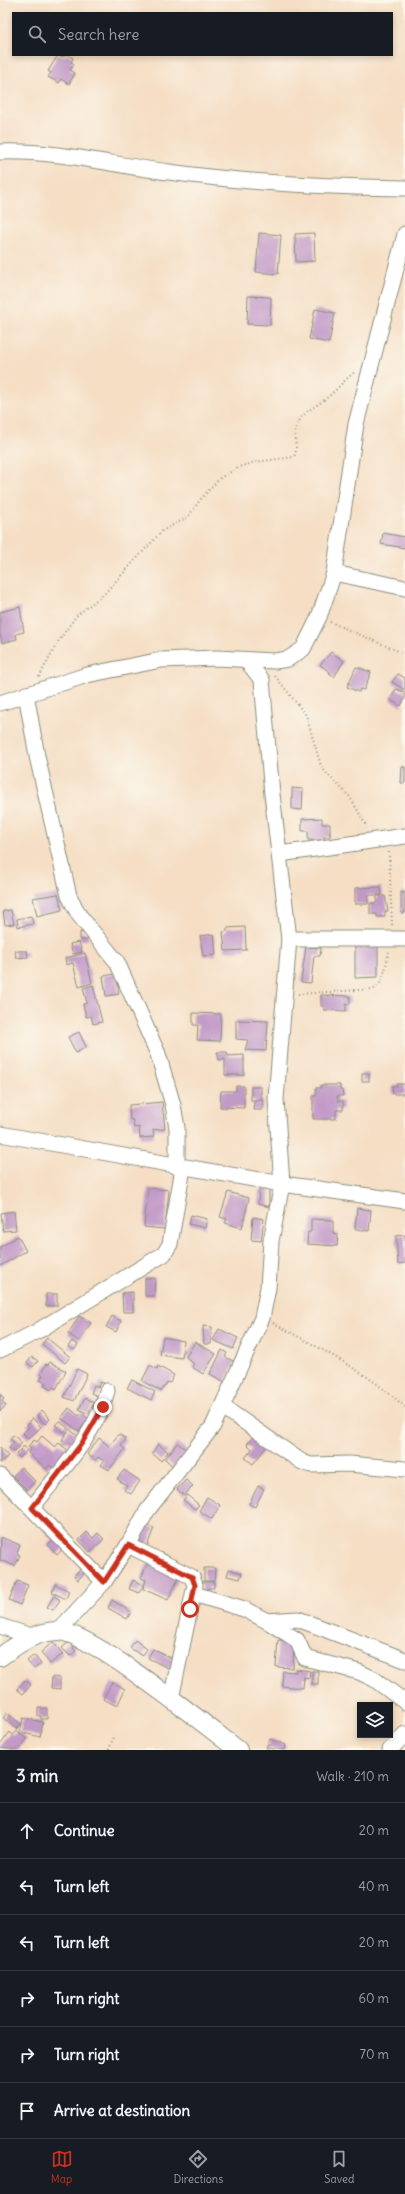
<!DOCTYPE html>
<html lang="en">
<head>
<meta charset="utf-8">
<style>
	body { margin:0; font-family:Delius,sans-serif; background:#20242c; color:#f1f3f6 }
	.controls { position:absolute; right:12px; bottom:12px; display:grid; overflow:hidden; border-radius:0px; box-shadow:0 2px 6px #0003 }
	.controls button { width:36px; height:36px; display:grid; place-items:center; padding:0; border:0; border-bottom:1px solid #363941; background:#171b24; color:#f1f3f6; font:20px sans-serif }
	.stop { position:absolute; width:12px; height:12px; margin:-9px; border:3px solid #c8321e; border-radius:50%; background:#fff }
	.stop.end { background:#c8321e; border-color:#fff; box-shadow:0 1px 4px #0008 }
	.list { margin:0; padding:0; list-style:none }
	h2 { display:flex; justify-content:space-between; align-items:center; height:52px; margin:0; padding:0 16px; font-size:17px }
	h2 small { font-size:13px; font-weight:400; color:#9ea1a6 }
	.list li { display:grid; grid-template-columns:26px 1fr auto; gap:12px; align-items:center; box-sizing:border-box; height:56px; padding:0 16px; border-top:1px solid #363941 }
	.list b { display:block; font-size:15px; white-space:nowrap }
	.list em { font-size:13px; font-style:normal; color:#9ea1a6 }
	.icon { flex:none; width:22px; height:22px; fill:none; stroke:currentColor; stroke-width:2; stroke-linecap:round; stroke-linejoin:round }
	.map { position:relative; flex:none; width:405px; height:1750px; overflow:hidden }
	.search { position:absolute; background:#171b24; box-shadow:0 2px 6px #0003; left:12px; right:12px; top:12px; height:44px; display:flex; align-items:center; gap:10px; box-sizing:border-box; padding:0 14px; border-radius:0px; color:#9ea1a6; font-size:15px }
	.sheet { height:388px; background:#171b24 }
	nav { display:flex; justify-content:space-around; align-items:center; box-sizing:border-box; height:56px; border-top:1px solid #363941; background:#171b24; font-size:11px; color:#9ea1a6 }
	nav a { display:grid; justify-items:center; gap:2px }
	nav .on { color:#c8321e }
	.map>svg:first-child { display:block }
</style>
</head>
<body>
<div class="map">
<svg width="405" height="1750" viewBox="0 0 405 1750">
	<rect width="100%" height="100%" fill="#fbf7ec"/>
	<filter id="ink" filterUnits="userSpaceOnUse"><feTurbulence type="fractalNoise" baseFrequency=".025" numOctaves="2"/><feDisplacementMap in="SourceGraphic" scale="8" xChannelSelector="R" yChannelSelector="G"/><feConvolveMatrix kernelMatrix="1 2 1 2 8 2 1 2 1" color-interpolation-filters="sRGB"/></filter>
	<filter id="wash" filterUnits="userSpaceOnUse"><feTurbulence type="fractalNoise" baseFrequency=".012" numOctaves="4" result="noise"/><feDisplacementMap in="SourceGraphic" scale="16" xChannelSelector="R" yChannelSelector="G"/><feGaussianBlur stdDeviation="0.9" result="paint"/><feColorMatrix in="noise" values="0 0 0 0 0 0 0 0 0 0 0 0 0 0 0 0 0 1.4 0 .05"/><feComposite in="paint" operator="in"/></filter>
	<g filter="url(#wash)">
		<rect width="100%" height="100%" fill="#f5dec4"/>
		<g id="blocks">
			<g fill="#c29ac7">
				<path d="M58,55L61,57L68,55L73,58L71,62L74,64L70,70L75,73L69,84L61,79L59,83L48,77L51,73L48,71Z"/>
				<path d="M259,233L281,235L278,274L256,272Z"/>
				<path d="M314,233L315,261L296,262L295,234Z"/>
				<path d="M248,296L271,297L270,325L247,324Z"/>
				<path d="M315,309L335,313L329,343L309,339Z"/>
				<path d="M383,533L405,537V548L381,544Z"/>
				<path d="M20,607L24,632L16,634L17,639L2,643L0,634V612Z"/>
				<path d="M331,652L344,661L334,677L329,674L330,672L320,665Z"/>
				<path d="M356,667L371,672L364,690L360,689L359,692L347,687Z"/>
				<path d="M398,674L405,678V690L392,682Z"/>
				<path d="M396,689L405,692V698L401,706L390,700Z"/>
				<path d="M402,767H405V783H401Z"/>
				<path d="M292,788L303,789L302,810L292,809Z"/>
				<path d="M322,818V824H330V837H324V840H308V831H302V819Z"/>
				<path d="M381,887L382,895H368V904H355V888Z"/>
				<path d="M401,892L405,893V913H401Z"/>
				<path d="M58,894L62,910L37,916L33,898Z"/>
				<path d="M377,896H385L388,911H385V917H377V914H370V903H377Z"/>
				<path d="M11,910L14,924L5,925L3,911Z"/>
				<path d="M31,916L33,924L18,927L17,919Z"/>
				<path d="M245,927L246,950L225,951L223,932L227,931V928Z"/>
				<path d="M80,932L88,934V940H80Z"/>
				<path d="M214,934L216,955L203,956L200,936Z"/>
				<path d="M79,942L82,952L73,954L70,944Z"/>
				<path d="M355,946H378V977L355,978Z"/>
				<path d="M306,947L321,948L320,956H314L311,983L301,982Z"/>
				<path d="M15,951H27L28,957L16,958Z"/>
				<path d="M85,953L92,983L79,987L73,963L66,965L65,958Z"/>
				<path d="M116,974L119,994L106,996L103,976Z"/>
				<path d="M93,985L102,1022L93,1024L91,1016L86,1017L83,1004L87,1003L83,988Z"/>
				<path d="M321,995L350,996V1004H346V1011L324,1010V1006H321Z"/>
				<path d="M193,1013L221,1014L220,1041L197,1040L198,1025H193Z"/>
				<path d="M236,1020L268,1021L266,1051L245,1050L248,1040L236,1039Z"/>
				<path d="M79,1032L86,1047L76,1053L68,1037Z"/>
				<path d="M217,1052H227L228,1056L244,1055V1075H225V1059L219,1060Z"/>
				<rect x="362" y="1073" width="7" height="8"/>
				<path d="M397,1084H405V1094H393L392,1086H397Z"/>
				<path d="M321,1085H340V1090H342L343,1096H337L338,1101H343V1110H336V1119H313V1096H316V1088H321Z"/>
				<path d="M236,1086H244V1108L220,1107L221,1091H236Z"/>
				<rect x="251" y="1087" width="10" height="13"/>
				<path d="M256,1100H263L262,1110H253L254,1102Z"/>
				<path d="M162,1102L165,1129L153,1130L154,1137L140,1138L139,1127L134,1128L133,1120H130L129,1105Z"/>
				<path d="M148,1188L169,1190L165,1229L144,1227Z"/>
				<path d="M259,1190H269V1207L258,1204Z"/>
				<path d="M228,1192L249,1198L242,1228L225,1223L227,1219L220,1217Z"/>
				<path d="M357,1208L371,1210L369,1231L355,1229Z"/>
				<path d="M14,1211L16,1230L3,1231L1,1213Z"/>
				<path d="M191,1215L207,1219L205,1228L189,1224Z"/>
				<path d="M253,1217L264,1219L261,1241L251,1240Z"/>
				<path d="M311,1219L333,1220V1233L338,1234L337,1246L307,1244L308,1232H311Z"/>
				<path d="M405,1235V1263L398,1264L396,1236Z"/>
				<path d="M18,1236L26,1251L0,1266V1247Z"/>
				<path d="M145,1278H155L154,1296H145Z"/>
				<path d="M133,1292V1312H123L122,1293Z"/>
				<rect x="46" y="1294" width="11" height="12"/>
				<path d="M79,1316L91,1323L79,1341L68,1334Z"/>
				<path d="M112,1316L121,1321L116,1332L106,1327Z"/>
				<path d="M203,1326L212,1327L211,1344H204Z"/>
				<path d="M219,1329L238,1338L233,1349L213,1340Z"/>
				<path d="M163,1337L184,1341L182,1358L160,1355Z"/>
				<path d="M47,1338L70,1357L65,1363L42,1344Z"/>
				<path d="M72,1341L78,1345L74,1350L68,1347Z"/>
				<path d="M195,1342L216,1354L203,1374L192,1367L194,1364L186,1357Z"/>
				<path d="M222,1350L227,1353L225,1357L235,1362L225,1382L210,1374Z"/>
				<path d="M32,1357L38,1361L33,1367L27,1363Z"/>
				<path d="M50,1362L66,1371L56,1389L53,1387L51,1390L44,1386L46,1383L40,1380L43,1375L41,1374L46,1364L48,1365Z"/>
				<path d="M150,1365L157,1369L158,1366L174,1375L170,1383L168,1382L161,1391L142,1381Z"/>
				<path d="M77,1369L87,1374L74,1401L64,1397Z"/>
				<path d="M132,1380L155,1392L151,1400L127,1388Z"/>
				<path d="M100,1382L104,1383L98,1396L91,1393L94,1385L98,1387Z"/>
				<path d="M0,1394L4,1399L2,1401L6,1406L0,1411Z"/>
				<path d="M85,1398L94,1403L88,1414L79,1409Z"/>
				<path d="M69,1408L79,1416L82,1413L88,1419L79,1431L61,1418Z"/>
				<path d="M42,1410L50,1419L45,1424L37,1416Z"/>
				<path d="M32,1418L41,1427L28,1439L23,1433L29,1427L27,1425L30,1423L29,1421Z"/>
				<path d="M59,1421L68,1428L64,1432L55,1425Z"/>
				<path d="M69,1429L78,1436L72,1444L62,1440Z"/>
				<path d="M119,1434L126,1439L121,1446L125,1449L109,1470L101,1465L104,1461L98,1457L95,1460L87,1454L99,1438L109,1446Z"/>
				<path d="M13,1435L22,1443L14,1452L9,1448L14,1442L10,1439Z"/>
				<path d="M42,1436L55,1447L59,1443L69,1451L54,1469L50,1465L46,1469L28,1453L31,1449L28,1446L34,1440L37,1442Z"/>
				<path d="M254,1436L267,1446L253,1464L245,1458L252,1449L247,1444Z"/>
				<path d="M177,1443L187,1450L174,1467L165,1459Z"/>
				<path d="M158,1444L168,1452L161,1461L152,1453Z"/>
				<path d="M24,1446L27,1450L20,1458L16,1454Z"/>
				<path d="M0,1447L8,1456L0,1463Z"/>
				<path d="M21,1467L35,1481L27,1490L13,1476Z"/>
				<path d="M124,1470L140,1481L131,1494L124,1490L127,1486L117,1479Z"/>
				<path d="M186,1480L193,1486L184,1496L177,1489Z"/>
				<path d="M258,1486L264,1489L255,1507L249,1504Z"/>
				<path d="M187,1495L199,1505L195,1509L183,1500Z"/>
				<path d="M207,1497L220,1505L212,1519L199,1511Z"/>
				<path d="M146,1525L154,1528L146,1549L138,1546Z"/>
				<path d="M87,1532L93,1538L98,1533L104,1539L90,1552L79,1540Z"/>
				<path d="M1,1537L20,1545L17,1553L20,1555L15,1566L0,1560Z"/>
				<path d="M56,1537L65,1546L57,1555L47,1545Z"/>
				<path d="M149,1560L180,1575L168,1600L143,1589L146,1580L141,1578Z"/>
				<path d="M82,1567L86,1571L78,1580L74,1576Z"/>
				<path d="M204,1568H215L214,1581H204Z"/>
				<path d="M229,1569L242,1573L240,1579L227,1576Z"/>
				<path d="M133,1580L143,1585L139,1593L129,1589Z"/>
				<path d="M17,1581L28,1585L20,1605L9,1600Z"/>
				<path d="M202,1582H214V1588H208V1592L202,1593Z"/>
				<path d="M55,1584L69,1591L66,1599L52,1592Z"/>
				<path d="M54,1596L60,1600L53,1610L47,1607Z"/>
				<path d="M112,1600L131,1612L127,1619L108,1608Z"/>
				<path d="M73,1638L78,1644L73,1648L76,1651L70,1656L62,1648Z"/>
				<path d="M135,1640L147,1649L142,1656L130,1648Z"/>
				<path d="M278,1640L294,1641L293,1668L276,1667Z"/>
				<path d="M53,1642L63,1654L50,1664L41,1652Z"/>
				<path d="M153,1649L175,1660L170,1669L148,1658Z"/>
				<path d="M34,1655L41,1664L34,1669L27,1661Z"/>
				<path d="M296,1669L310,1671L309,1678L304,1677L303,1688L282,1686L283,1671L296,1672Z"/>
				<rect x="312" y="1671" width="6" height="13"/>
				<path d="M52,1677L60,1678V1689L51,1688Z"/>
				<path d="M25,1680L31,1685L23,1694L17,1689Z"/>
				<path d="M112,1682L125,1689L117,1706L103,1699Z"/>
				<path d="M38,1708H47V1719H41V1716H38Z"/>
				<path d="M7,1713L21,1724L16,1729L3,1718Z"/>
				<path d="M23,1718L43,1722L40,1737L20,1732Z"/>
				<path d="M16,1731L27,1739L18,1750L0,1748V1745L10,1732L13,1735Z"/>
				<path d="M270,1739L286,1745L285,1750L266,1748Z"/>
			</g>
		</g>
	</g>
	<g filter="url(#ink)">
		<use href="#blocks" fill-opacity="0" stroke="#8a8e7c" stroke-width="1"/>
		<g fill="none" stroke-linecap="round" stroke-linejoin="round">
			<defs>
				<g id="minor">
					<path d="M0,152C57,150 112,165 169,172C247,183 326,187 405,188"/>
					<path d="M334,573L405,588"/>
					<path d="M26,694L37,756L69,896L79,915L117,962L158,1054L173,1105L177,1128V1167"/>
					<path d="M0,703L87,675L161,660L217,658L275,661L288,659L303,649L319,617L334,573L356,424L405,234"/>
					<path d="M280,854L405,836"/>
					<path d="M289,939H405"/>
					<path d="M0,1134L282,1184L405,1201"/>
					<path d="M0,1350L36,1332L164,1254L170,1244L183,1168"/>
					<path d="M223,1407L302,1462L311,1465L349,1464L405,1469"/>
					<path d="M0,1476L104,1582"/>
					<path d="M32,1508C59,1472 96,1436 107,1391"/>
					<path d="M128,1545L192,1577L195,1585L171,1699"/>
					<path d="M194,1594L244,1609L267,1621L297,1640L305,1658L359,1672L374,1679L405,1702"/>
					<path d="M267,1621L298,1619L405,1660"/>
					<path d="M0,1626L31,1636"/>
					<path d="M58,1631L104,1582L128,1545L147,1511L213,1426L262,1318L268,1288L271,1241L282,1184L276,1099L289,939L272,794L262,680L246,660"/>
					<path d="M390,1750L405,1734"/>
				</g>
				<path id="tertiary" d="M0,1657C18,1644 34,1632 57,1631C88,1630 208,1727 238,1750"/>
			</defs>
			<use href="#minor" stroke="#8a8e7c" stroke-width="17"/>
			<use href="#tertiary" stroke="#8a8e7c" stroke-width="20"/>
			<g stroke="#8a8e7c" stroke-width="2" stroke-dasharray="1 3" stroke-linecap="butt">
				<path d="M330,622L405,654"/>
				<path d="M275,676L306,715L321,766L326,773L350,797L367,827"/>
				<path d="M39,677L58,642L76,616L104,594L162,531L188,517L200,500L220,478L239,467L255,462L294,457C299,447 292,436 297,425C303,412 313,408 324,400C335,392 344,380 356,371"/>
				<path d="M389,852L392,925"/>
				<path d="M298,994L374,989C385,982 386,963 389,951"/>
				<path d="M273,1323C319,1348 366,1371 405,1407"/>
				<path d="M109,1750L113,1738"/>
			</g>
			<use href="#minor" stroke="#fff" stroke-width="15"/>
			<use href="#tertiary" stroke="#fff" stroke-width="18"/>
		</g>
	</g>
	<g fill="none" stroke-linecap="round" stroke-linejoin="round" filter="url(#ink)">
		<path stroke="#c8321e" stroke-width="5" d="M103,1407L82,1443L32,1508L104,1582L128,1545L192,1577L195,1585L190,1609"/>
	</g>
</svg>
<div class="controls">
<button><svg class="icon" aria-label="layers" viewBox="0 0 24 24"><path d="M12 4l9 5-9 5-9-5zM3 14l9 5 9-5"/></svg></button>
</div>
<div class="stop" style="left:190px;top:1609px"></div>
<div class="stop end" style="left:103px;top:1407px"></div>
<div class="search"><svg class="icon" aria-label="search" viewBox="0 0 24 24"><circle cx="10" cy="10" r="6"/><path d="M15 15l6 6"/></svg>Search here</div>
</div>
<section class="sheet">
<h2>3 min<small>Walk · 210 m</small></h2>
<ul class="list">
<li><svg class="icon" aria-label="ahead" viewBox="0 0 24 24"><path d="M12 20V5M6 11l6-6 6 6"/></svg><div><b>Continue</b></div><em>20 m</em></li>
<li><svg class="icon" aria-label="left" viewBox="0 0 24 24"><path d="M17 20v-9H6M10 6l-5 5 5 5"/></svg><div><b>Turn left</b></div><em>40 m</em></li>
<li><svg class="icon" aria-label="left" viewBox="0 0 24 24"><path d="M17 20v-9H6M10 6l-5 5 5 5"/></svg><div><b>Turn left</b></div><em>20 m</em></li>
<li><svg class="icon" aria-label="right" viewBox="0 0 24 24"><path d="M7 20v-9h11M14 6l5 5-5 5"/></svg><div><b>Turn right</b></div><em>60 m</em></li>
<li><svg class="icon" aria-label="right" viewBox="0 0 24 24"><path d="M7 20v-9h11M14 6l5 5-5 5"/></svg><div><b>Turn right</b></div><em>70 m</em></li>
<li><svg class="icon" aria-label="arrive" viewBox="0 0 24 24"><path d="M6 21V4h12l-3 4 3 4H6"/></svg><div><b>Arrive at destination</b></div></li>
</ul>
</section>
<nav>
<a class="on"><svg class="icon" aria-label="map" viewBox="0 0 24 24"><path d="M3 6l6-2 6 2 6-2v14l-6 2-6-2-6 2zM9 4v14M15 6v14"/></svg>Map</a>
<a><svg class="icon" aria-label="directions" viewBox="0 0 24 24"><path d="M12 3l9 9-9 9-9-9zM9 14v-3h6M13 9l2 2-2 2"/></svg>Directions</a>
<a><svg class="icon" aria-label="saved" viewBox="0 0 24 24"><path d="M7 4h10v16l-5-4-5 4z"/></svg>Saved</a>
</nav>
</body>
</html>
